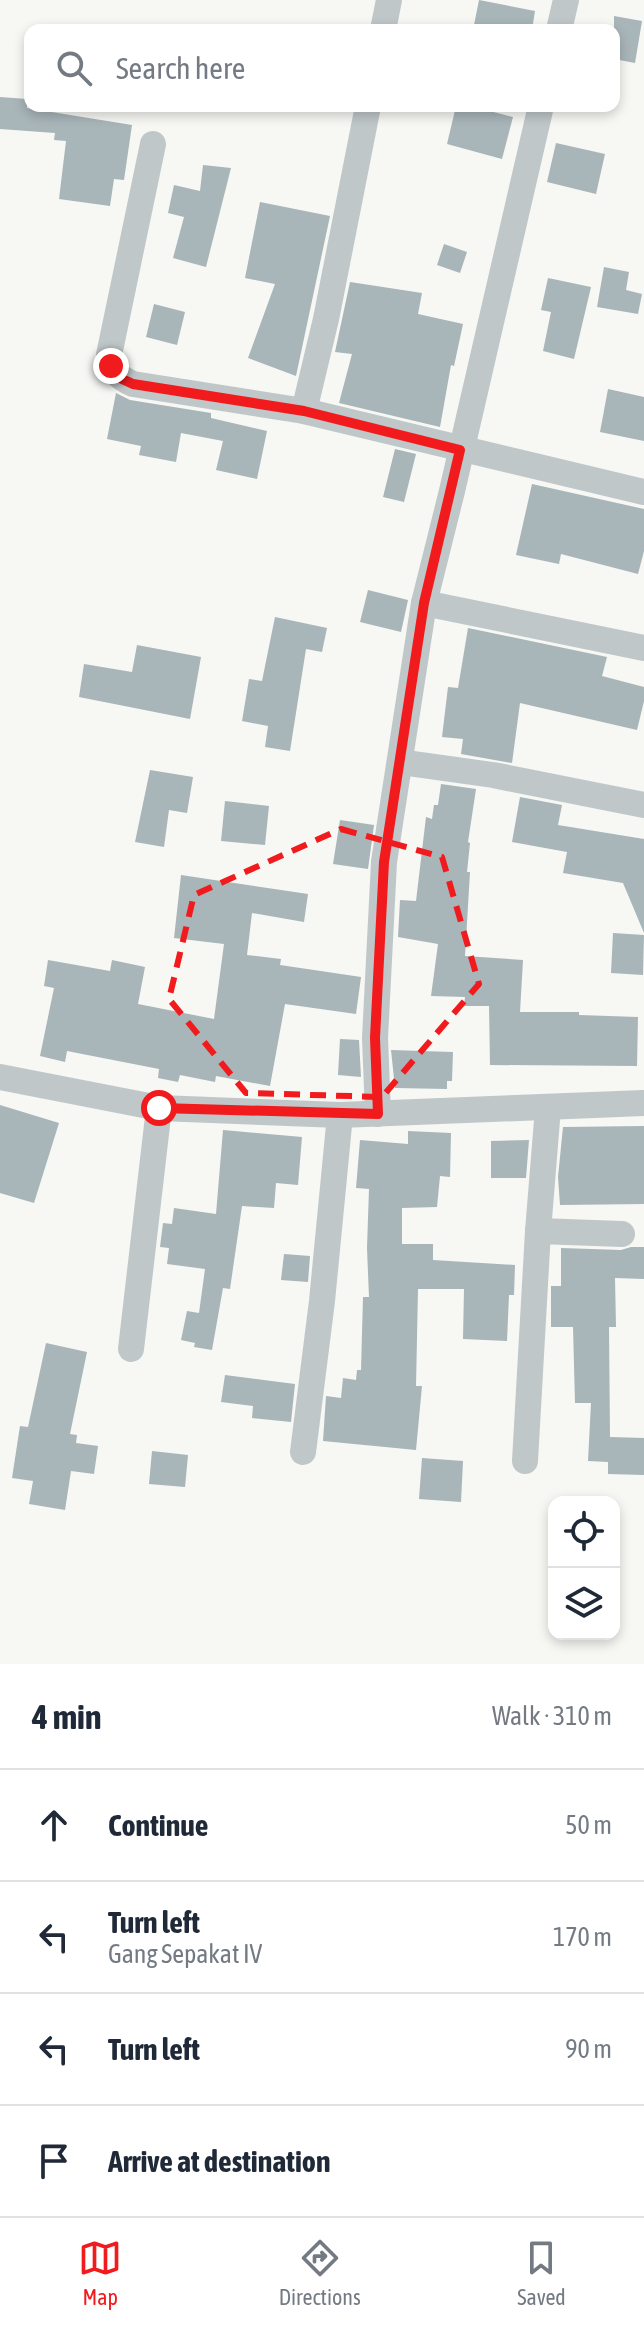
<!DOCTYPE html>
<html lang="en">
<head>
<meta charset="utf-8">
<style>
	body { margin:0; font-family:"Asap Condensed",sans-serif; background:#f2f2f3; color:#1f2937 }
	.controls { position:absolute; right:24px; bottom:24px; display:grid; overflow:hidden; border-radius:16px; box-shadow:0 4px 12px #0003 }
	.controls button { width:72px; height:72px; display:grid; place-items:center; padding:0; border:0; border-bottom:2px solid #e0e1e3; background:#fff; color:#1f2937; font:40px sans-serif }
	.stop { position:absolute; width:24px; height:24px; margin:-18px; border:6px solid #f11b1e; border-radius:50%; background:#fff }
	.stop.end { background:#f11b1e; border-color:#fff; box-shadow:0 2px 8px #0008 }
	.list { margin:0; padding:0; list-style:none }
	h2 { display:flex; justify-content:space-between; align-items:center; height:104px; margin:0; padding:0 32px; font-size:34px }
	h2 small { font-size:26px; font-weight:400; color:#747a83 }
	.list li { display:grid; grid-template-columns:52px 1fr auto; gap:24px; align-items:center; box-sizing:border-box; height:112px; padding:0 32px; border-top:2px solid #e0e1e3 }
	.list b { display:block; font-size:30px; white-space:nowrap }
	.list p { margin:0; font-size:26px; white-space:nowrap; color:#747a83 }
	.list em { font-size:26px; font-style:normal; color:#747a83 }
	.icon { flex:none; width:44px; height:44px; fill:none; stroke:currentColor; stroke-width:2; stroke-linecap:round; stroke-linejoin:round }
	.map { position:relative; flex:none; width:644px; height:1664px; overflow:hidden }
	.search { position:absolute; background:#fff; box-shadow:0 4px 12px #0003; left:24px; right:24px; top:24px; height:88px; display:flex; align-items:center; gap:20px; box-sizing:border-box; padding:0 28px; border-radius:16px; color:#747a83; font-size:30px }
	.sheet { height:552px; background:#fff }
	nav { display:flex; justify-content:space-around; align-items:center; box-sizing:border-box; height:112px; border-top:2px solid #e0e1e3; background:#fff; font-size:22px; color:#747a83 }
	nav a { display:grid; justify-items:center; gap:4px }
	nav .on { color:#f11b1e }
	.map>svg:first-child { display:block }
</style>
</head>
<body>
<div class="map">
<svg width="644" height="1664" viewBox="0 0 644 1664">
	<rect width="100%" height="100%" fill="#f7f7f4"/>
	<g fill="#a8b5b9">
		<path d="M479,0L535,11L532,30H473Z"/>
		<path d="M614,16L642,21L635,63L614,59Z"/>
		<path d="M0,97L27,99V108L132,125L124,180L114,179L110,206L59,199L66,141L54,140L55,133L0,129Z"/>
		<path d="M456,106H470L513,117L502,159L447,144Z"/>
		<path d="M556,143L605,154L596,194L547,182Z"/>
		<path d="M203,165L231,168L206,267L173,258L184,217L168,213L174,185L200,191Z"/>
		<path d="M260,202L330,216L296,376L248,358L275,284L245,278Z"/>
		<path d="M444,244L467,252L460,273L437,265Z"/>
		<path d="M604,267L629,272L626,290L642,294L638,314L597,307Z"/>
		<path d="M548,278L591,287L574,359L543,351L551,312L541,310Z"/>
		<path d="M350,282L422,293L418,314L463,324L454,366L451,365L440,427L339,403L352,354L335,352Z"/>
		<path d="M154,304L185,312L177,345L146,337Z"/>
		<path d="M608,389L644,397V441L600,432Z"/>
		<path d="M116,393L130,400L211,413V418L267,431L257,479L216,470L223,441L181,433L176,462L139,455L141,446L107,439Z"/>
		<path d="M395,449L416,454L404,502L383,497Z"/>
		<path d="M532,484L644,509V551L638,574L561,554L559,564L516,555Z"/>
		<path d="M368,590L408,600L401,632L360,622Z"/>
		<path d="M275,617L327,628L322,652L306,649L290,751L265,747L268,726L242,721L249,679L262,681Z"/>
		<path d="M468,628L607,657L602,676L644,687V701L637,730L520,703L512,763L461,754L463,739L442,737L448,687L458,688Z"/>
		<path d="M137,645L201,657L190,719L79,697L84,664L132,672Z"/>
		<path d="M150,770L193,777L187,813L169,810L164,847L135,842Z"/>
		<path d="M441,784L476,789L468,842L470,843L467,872H470L465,956L523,960L520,1012H579V1015L638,1017L637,1066L490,1065L489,1006H464L465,997L431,996L438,944L398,937L400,900L416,901L426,817L432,819L434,805H438Z"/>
		<path d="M520,797L562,805L558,825L644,839V933L623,883L563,873L567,852L512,842Z"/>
		<path d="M225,801L269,806L265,845L221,841Z"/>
		<path d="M340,820L374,825L368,869L333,864Z"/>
		<path d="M181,875L308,894L304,922L252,913L247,955L281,959L280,965L361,977L356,1014L285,1004L270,1086L216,1076L215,1082L180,1075L178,1082L158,1078L159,1069L67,1051L65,1062L40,1056L54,988L44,986L48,960L110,971L112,960L145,967L138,1004L214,1019L224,944L174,938Z"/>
		<path d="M613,933L644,935L643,975L611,973Z"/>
		<path d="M340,1039L359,1040L361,1077L338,1075Z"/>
		<path d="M391,1050L453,1052L452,1081H447V1089L395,1088Z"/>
		<path d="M0,1105L59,1123L34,1203L0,1193Z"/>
		<path d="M644,1126V1204L560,1205L558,1177L563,1127Z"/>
		<path d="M223,1130L302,1137L298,1185L276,1183L274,1208L242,1206L230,1289L223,1288L212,1350L194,1347L195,1343L181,1340L187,1311L199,1313L205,1269L167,1264L169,1248L160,1247L163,1223L172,1224L174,1208L216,1214Z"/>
		<path d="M408,1131L451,1133L450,1177L440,1176L437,1207L402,1208V1244H433V1260L515,1265L514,1295H509L507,1341L463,1339L464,1289H418L416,1386H422L416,1450L323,1441L326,1396L341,1398L343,1378L356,1380L357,1370H361L363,1297H369L367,1248L369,1189L356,1188L360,1140L408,1144Z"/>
		<path d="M529,1140L526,1178H491V1141Z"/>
		<path d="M631,1247H644V1279L615,1278L616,1327H609L610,1437L644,1438V1475L608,1474V1462L588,1461L591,1403H575L573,1327H551V1286H561V1248L621,1250Z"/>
		<path d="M284,1254L310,1256L308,1282L281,1280Z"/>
		<path d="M46,1343L87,1352L70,1434L77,1435L76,1443L98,1446L94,1474L71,1471L65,1510L29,1504L33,1481L12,1478L20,1426L28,1427Z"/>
		<path d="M225,1375L295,1384L291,1422L252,1418L253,1406L221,1402Z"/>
		<path d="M152,1451L188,1455L185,1487L149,1484Z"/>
		<path d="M422,1458L463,1461L461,1502L419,1499Z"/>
	</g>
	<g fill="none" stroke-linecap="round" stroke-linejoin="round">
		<g stroke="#c0c7c9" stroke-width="26">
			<path d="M383,30L389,0"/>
			<path d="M559,30L566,0"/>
			<path d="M153,144L109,355C112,371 119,378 133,384L304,411L644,492"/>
			<path d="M304,411L326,319L368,106"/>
			<path d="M424,603L644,648"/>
			<path d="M400,762L493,775L644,805"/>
			<path d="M0,1077L159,1108L340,1115L644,1103"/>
			<path d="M378,1114L375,1038L384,862L424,603L452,491L541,106"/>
			<path d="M538,1231L622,1234"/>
			<path d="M131,1349L159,1108"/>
			<path d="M303,1452L322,1301L340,1115"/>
			<path d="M525,1461L538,1231L548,1108"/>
		</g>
	</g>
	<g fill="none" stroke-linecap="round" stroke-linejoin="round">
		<path stroke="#f11b1e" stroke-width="10" d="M111,366L122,379L133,384L304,411L460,450L424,603L384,862L375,1038L378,1114L159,1108"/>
	</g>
	<path fill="none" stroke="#f11b1e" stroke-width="6" stroke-dasharray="16 10" stroke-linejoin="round" d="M341,829L442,857L479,984L382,1097L246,1093L169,999L194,895Z"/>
</svg>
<div class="controls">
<button><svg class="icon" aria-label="locate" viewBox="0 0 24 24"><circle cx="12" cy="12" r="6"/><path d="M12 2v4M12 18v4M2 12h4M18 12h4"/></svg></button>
<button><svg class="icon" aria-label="layers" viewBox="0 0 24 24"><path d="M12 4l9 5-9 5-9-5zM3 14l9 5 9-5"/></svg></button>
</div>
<div class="stop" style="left:159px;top:1108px"></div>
<div class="stop end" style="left:111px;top:366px"></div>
<div class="search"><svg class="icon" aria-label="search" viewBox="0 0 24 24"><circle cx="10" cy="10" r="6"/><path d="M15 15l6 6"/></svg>Search here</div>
</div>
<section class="sheet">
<h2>4 min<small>Walk · 310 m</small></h2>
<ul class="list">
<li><svg class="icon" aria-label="ahead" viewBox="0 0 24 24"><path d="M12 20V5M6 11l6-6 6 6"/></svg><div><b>Continue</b></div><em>50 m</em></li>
<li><svg class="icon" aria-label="left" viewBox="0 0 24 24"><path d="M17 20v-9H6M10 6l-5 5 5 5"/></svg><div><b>Turn left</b><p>Gang Sepakat IV</p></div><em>170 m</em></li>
<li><svg class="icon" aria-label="left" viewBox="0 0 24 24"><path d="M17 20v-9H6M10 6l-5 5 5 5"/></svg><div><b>Turn left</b></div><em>90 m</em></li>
<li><svg class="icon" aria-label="arrive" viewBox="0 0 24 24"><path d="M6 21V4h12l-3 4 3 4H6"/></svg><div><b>Arrive at destination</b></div></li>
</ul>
</section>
<nav>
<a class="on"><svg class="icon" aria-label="map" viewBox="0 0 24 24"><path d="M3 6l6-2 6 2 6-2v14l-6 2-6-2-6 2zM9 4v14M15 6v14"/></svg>Map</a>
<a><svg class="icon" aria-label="directions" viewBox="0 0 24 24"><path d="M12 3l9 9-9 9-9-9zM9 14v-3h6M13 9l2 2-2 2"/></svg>Directions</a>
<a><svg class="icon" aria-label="saved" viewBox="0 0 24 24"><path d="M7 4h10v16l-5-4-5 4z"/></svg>Saved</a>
</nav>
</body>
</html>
